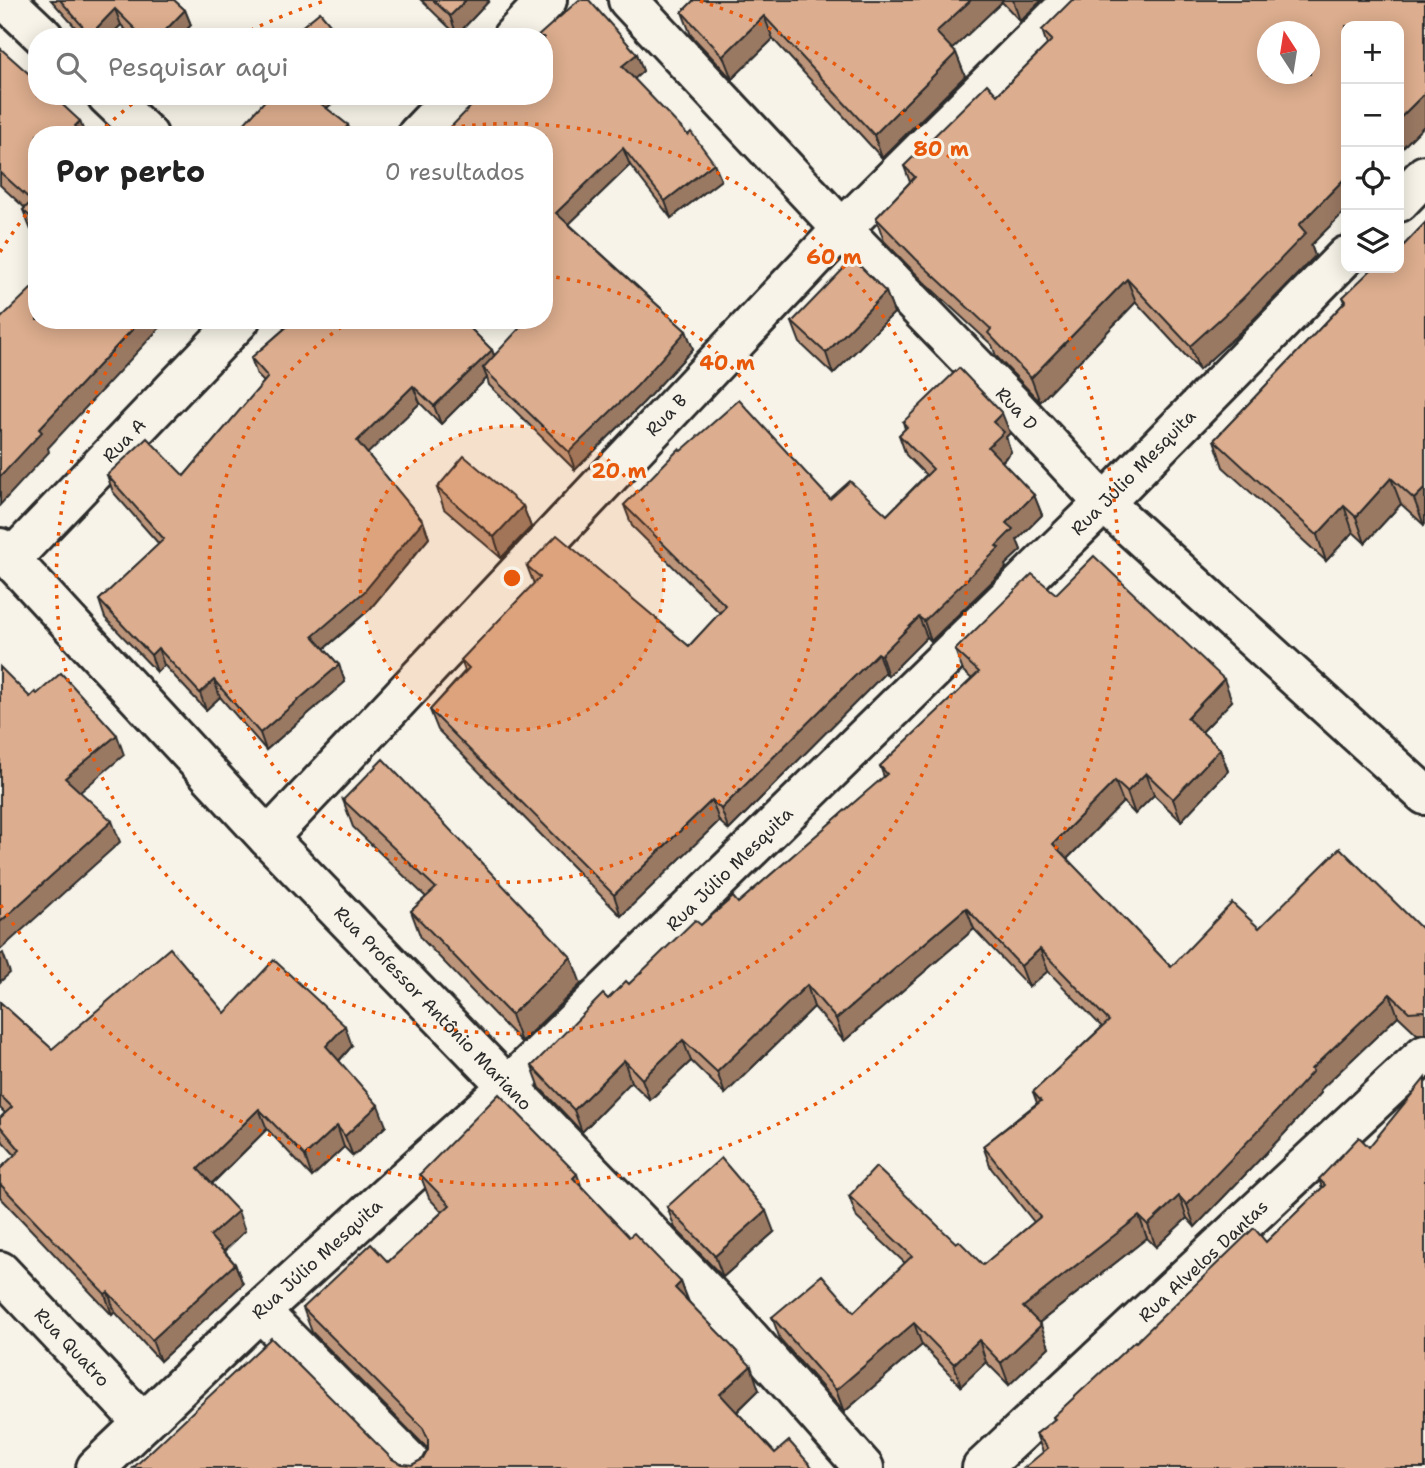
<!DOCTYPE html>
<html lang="pt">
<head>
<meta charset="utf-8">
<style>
	body { margin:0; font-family:"Shantell Sans",sans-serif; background:#f6f6f6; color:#222 }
	.controls { position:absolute; right:21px; top:21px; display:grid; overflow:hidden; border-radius:14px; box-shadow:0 4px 18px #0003 }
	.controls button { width:63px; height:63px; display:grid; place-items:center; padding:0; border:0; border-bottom:2px solid #e0e0e0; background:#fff; color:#222; font:35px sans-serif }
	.compass { position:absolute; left:1257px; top:21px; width:63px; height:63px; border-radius:50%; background:#fff; box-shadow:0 4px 18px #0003; rotate:348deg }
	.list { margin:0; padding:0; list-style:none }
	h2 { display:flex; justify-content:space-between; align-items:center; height:91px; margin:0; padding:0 28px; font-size:30px }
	h2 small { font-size:23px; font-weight:400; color:#767676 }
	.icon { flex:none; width:38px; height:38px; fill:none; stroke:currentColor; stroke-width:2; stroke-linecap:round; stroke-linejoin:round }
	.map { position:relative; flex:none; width:1425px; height:1468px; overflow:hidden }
	.search { position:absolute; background:#fff; box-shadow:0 4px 18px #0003; left:28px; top:28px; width:525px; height:77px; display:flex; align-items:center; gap:18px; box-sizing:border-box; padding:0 24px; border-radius:28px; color:#767676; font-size:26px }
	.panel { position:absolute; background:#fff; box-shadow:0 4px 18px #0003; left:28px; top:126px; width:525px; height:203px; border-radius:28px }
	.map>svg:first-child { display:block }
</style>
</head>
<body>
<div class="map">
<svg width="1425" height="1468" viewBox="0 0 1425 1468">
	<rect width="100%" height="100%" fill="#f7f3e8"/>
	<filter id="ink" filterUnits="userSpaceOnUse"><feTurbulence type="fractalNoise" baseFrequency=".0143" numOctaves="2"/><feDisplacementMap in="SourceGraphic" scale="14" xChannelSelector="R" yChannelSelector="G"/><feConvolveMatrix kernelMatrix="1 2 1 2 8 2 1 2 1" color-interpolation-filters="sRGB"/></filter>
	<g filter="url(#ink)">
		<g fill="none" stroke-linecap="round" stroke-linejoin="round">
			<defs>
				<g id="minor">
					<path d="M5,0L44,37"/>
					<path id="s1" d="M628,0L842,229L1014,406L1104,503L1425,795"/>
					<path d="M512,37L547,0"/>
					<path d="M107,96L148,135"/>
					<path d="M417,135L454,96"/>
					<path id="s2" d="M0,548L268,838L729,1315L864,1468"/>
					<path id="s3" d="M11,559L240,320"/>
					<path id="s4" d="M268,838L842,229L1073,0"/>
					<path id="s5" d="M0,1271L143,1423"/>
					<path d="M260,1311L416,1468"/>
					<path id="s6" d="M982,1468L1425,1054"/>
				</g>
				<g id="tertiary">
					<path d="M1399,202L1425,175"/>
					<path id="s7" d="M96,1468L260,1311L509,1085L1104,503L1346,256"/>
				</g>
			</defs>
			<use href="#minor" stroke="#2b2b2b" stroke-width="44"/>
			<use href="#tertiary" stroke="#2b2b2b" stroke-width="44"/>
			<use href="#minor" stroke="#f7f3e8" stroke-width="38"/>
			<use href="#tertiary" stroke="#f7f3e8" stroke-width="38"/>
		</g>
		<g fill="#bd957a" stroke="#2b2b2b" stroke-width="2">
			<path d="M51,0H174L185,10L191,25L180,37H133L121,25L109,37H84Z"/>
			<path d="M421,0H488L489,1L457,35Z"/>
			<path d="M694,0H1042L1020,21L1002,2L952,49L956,53L965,76L882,158L773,39L732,79L691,35L682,12Z"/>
			<path d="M1425,0V125L1399,151V26H1346V210L1311,245L1315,256L1251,322L1199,370L1136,302L1040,402L996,356L992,345L924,282L884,241L876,218L910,182L904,166L997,95L1047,45L1042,30Z"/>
			<path d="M0,48L37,135V236L31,230L23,210L25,208L0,185Z"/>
			<path d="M637,54L643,71L634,79L721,180L671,218L630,165L569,224L686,331L693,349L643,403L575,470L489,385L487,378L441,424L420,403L367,454L423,521L429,538L370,609L324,649L339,665L345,682L266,750L220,697L206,710L164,665L157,672L105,618L99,600L159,544L113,492L107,475L184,476L264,382L257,375L251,358L284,329L281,320H462L492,350L494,355L544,320V135Z"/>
			<path d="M1425,223V524L1424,525L1401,504L1365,543L1353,532L1326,561L1223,467L1214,440L1345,302L1343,297L1404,245Z"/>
			<path d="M886,292L894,313L833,374L800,343L792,322Z"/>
			<path d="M903,422L1010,433L1006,437L1011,452L1002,462L1034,495L1042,515L1017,540L1021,550L1005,565L1006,568L931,641L927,637L888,676L885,673L729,830L719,821L621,916L438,730L430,710L465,671L461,660L534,584L527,566L689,646L720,613L632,526L624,505L681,451L830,499L887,515L926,475L906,455L899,435L905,429Z"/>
			<path d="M437,488L523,506L531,527L501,558L444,509Z"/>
			<path d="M1056,594L1232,701L1202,732L1220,749L1228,771L1181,821L1154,795L1135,814L1123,802L1067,859L1171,967L1259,928L1425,932V1034H1417L1398,1016L1320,1090L1321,1093L1284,1134L1195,1227L1187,1218L1156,1247L1147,1238L1039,1323L1049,1347L1009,1385L986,1362L961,1386L922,1345L844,1412L780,1339L772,1317L854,1312L905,1263L857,1218L849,1196L956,1243L983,1265L1034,1222L991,1168L983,1146L1037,1103L1033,1092L1102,1027L1048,971L1029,987L974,929L844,1041L814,1007L725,1094L691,1061L650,1100L631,1082L582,1132L540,1088L532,1066L608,999L629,984L701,925L738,903L884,777L880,766L972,679L963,671L955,650Z"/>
			<path d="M343,800L581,984L521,1042L421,938L411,911L426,897L353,827Z"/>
			<path d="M0,1002L52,1049L225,1013L352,1046L339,1061L386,1126L353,1156L344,1147L312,1177L267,1129L212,1184L245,1231L224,1251L235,1264L243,1284L160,1361L115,1312L112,1315L0,1197V1169L15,1155L3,1142L0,1133V1118L5,1113L0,1108Z"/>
			<path d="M1369,1147L1425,1468L1043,1452L1036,1434L1054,1420L1053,1417L1136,1342L1266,1242L1322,1188L1319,1179Z"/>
			<path d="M420,1174L582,1187L629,1237L681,1282L689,1302L759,1390L737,1412L775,1453L813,1468H133L392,1459L401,1464L412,1465L423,1459L428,1449L312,1332L303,1308L388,1262L442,1212L429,1198Z"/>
			<path d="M667,1207L774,1232L723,1277L675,1228Z"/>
		</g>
		<g fill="#9a7963" stroke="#2b2b2b" stroke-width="2">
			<path d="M466,0H488L489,1L457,35L450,16Z"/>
			<path d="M971,0H1002V2L945,56L936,32Z"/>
			<path d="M1013,0H1042L1020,21Z"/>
			<path d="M115,9L121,25L109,37H91L90,35Z"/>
			<path d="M185,10L191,25L180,37H159Z"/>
			<path d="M764,16L773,39L732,79L723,56Z"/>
			<path d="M956,53L965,76L882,158L874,135Z"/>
			<path d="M637,54L643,71L629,84L622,66Z"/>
			<path d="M1425,93V125L1399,151V119Z"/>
			<path d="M319,96H341L321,113L315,99Z"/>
			<path d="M80,121L85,135H78L75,126Z"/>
			<path d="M348,125L352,135H340Z"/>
			<path d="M623,148L630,165L563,230L556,213Z"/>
			<path d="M714,163L721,180L671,218L665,201Z"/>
			<path d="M1346,177V210L1311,245L1315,256L1251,322L1199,370L1190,346L1299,225Z"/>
			<path d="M1127,279L1136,302L1040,402L1031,378Z"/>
			<path d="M886,292L894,313L833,374L826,353Z"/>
			<path d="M141,320H167L48,448L49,452L0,505V477L39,429Z"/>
			<path d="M686,331L693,349L643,403L575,470L569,452Z"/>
			<path d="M492,350L498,367L483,368L487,378L441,424L434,406Z"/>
			<path d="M413,386L420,403L363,458L357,441Z"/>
			<path d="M1002,413L1010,433L1006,437L1011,452L995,468L988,447L993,422Z"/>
			<path d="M1391,478L1401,504L1365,543L1356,517Z"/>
			<path d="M1425,488V524L1424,525L1414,499Z"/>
			<path d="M1034,495L1042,515L1017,540L1021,550L1005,565L1006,568L931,641L924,621L996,546L1006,523Z"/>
			<path d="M523,506L531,527L501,558L494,537Z"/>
			<path d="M1344,506L1353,532L1326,561L1317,535Z"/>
			<path d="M423,521L429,538L370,609L319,653L313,636Z"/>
			<path d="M919,617L927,637L888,676L881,655Z"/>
			<path d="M158,648L164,665L157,672L151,655Z"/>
			<path d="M878,653L885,673L729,830L721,809Z"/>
			<path d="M339,665L345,682L266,750L260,733Z"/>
			<path d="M1224,679L1232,701L1194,740L1187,718Z"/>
			<path d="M214,680L220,697L206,710L200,693Z"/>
			<path d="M117,735L124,755L73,798L65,778Z"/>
			<path d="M1220,749L1228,771L1181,821L1173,799Z"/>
			<path d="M1146,773L1154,795L1135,814L1127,792Z"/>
			<path d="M1115,781L1123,802L1060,866L1053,844Z"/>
			<path d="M712,800L719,821L621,916L614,895Z"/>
			<path d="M112,821L120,842L0,950V922Z"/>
			<path d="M966,908L974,929L844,1041L836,1019Z"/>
			<path d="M1040,949L1048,971L1029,987L1021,966Z"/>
			<path d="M3,953L10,973L0,982V955Z"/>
			<path d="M571,957L581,984L521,1042L511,1015Z"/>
			<path d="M807,985L814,1007L725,1094L717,1072Z"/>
			<path d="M1390,994L1398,1016L1320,1090L1321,1093L1284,1134L1195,1227L1187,1205L1311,1069Z"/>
			<path d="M345,1026L352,1046L333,1067L326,1046Z"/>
			<path d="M683,1040L691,1061L650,1100L642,1079Z"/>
			<path d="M624,1060L631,1082L582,1132L574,1110Z"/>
			<path d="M378,1105L386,1126L353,1156L345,1136Z"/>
			<path d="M259,1109L267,1129L205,1190L198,1169Z"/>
			<path d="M337,1126L344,1147L312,1177L305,1156Z"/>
			<path d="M577,1174L586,1199L573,1178Z"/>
			<path d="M1179,1196L1187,1218L1156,1247L1148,1225Z"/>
			<path d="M238,1211L245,1231L218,1257L210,1236Z"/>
			<path d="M766,1211L774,1232L723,1277L715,1256Z"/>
			<path d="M1139,1216L1147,1238L1031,1329L1023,1307Z"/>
			<path d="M235,1264L243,1284L160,1361L152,1340Z"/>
			<path d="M681,1282L690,1307L675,1288Z"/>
			<path d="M108,1292L115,1312L112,1315L105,1294Z"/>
			<path d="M914,1323L922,1345L844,1412L836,1390Z"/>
			<path d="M1041,1325L1049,1347L1009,1385L1001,1363Z"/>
			<path d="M979,1340L986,1362L961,1386L954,1364Z"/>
			<path d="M751,1366L759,1390L729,1419L720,1394Z"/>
		</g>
		<g fill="#dcad8e" stroke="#2b2b2b" stroke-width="2" fill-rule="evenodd">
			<path d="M60,0H174L185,10L159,37H143L115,9L90,35Z"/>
			<path d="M433,0H466L450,16Z"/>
			<path d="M579,0H589L637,54L622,66L688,135L691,132L714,163L665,201L623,148L556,213L686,331L637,386L569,452L483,368L527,320H544V301L549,296L544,290V135H443L481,96H544V37H537Z"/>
			<path d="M694,0H971L936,32L956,53L874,135L764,16L723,56L682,12Z"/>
			<path d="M1072,0H1425V93L1399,119V26H1346V177L1299,225L1306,233L1242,299L1190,346L1127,279L1031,378L988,333L991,329L916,259L876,218L915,177L904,166L987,84L997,95L1052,40L1042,30ZM1268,32H1310V74H1268Z"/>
			<path d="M320,12L341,37H289Z"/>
			<path d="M0,48L37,81V96H53L80,121L75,126L84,135H37V223L23,210L32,201L0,172Z"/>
			<path d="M269,96H319L315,99L348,125L340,135H234Z"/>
			<path d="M1425,223V488L1414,499L1391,478L1356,517L1344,506L1317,535L1214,440L1346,301L1343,297L1373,268H1399V243L1400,241L1404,245Z"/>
			<path d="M853,259L886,292L826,353L792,322Z"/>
			<path d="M37,283V320H141L39,429L42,432L0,477V319Z"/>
			<path d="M283,320H462L492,350L434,406L413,386L357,441L423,521L364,592L313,636L339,665L260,733L214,680L200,693L158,648L151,655L99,600L164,539L107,475L147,438L184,476L268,377L251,358L288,326Z"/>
			<path d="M959,368L1002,413L993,422L1004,432L988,447L1034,495L1006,523L1013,529L996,546L999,548L924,621L919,617L881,655L878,653L721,809L712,800L614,895L430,710L469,668L461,660L540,577L527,566L557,535L689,646L726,606L624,505L679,449L681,451L739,400L830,499L850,481L887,515L933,469L899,435L907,427L903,422Z"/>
			<path d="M464,456L523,506L494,537L437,488Z"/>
			<path d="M1094,556L1224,679L1187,718L1220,749L1173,799L1146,773L1127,792L1115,781L1053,844L1171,967L1232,903L1259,928L1340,848L1425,932V1012L1423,1011L1409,1012L1390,994L1311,1069L1313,1071L1276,1112L1187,1205L1179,1196L1148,1225L1139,1216L1023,1307L1041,1325L1001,1363L979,1340L954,1364L914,1323L836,1390L772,1317L822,1275L854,1312L912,1256L849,1196L876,1167L956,1243L959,1241L983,1265L1040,1217L983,1146L1041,1101L1033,1092L1109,1021L1040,949L1021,966L966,908L836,1019L807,985L717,1072L683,1040L642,1079L624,1060L574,1110L532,1066L603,994L608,999L626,981L629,984L695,920L701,925L733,897L738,903L887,774L880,766L979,672L955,650L1032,574L1056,594Z"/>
			<path d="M0,667L30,697L35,692L37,694L61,673L117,735L65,778L112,821L0,922Z"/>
			<path d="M383,759L571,957L511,1015L411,911L436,888L343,800Z"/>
			<path d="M170,948L225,1013L274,960L345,1026L326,1046L378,1105L345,1136L337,1126L305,1156L259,1109L198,1169L238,1211L210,1236L235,1264L152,1340L108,1292L105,1294L0,1184V1169L20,1150L0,1126V1118L12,1107L0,1095V1002L52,1049Z"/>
			<path d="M1425,1078V1468H1024L1048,1448L1036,1434L1055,1419L1053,1417L1135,1341L1136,1342L1254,1228L1266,1242L1325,1185L1319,1179L1359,1137L1369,1147Z"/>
			<path d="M499,1094L577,1174L573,1178L629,1237L634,1233L681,1282L675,1288L751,1366L720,1394L775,1453L789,1441L813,1468H133L271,1338L392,1459L401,1464L412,1465L423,1459L428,1450V1439L423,1428L303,1308L371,1244L388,1262L450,1205L420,1174Z"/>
			<path d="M721,1158L766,1211L715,1256L667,1207Z"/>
		</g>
	</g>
	<circle cx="512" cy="578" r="152" fill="#e8590c" fill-opacity=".12"/>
	<g fill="none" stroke="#e8590c" stroke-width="3.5" stroke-dasharray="3.5 7">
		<circle cx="512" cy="578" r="152"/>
		<path d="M546 276A304 304 0 1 1 349 322"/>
		<path d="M410 135A455 455 0 1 1 137 320"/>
		<path d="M0 252A607 607 0 0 1 34 204M98 134A607 607 0 0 1 142 96M241 35A607 607 0 0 1 324 1M700 1A607 607 0 1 1 0 904"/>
	</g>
	<g text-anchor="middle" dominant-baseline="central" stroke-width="6" stroke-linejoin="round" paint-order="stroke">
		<g font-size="18" fill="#2b2b2b" stroke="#f7f3e8">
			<text stroke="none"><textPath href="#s1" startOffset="564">Rua D</textPath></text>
			<text stroke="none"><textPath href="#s4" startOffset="581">Rua B</textPath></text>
			<text stroke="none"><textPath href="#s3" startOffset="164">Rua A</textPath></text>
			<text stroke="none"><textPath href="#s7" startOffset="1438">Rua Júlio Mesquita</textPath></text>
			<text stroke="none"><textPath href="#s7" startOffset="872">Rua Júlio Mesquita</textPath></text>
			<text stroke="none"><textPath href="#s2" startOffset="632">Rua Professor Antônio Mariano</textPath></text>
			<text stroke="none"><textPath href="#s7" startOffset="304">Rua Júlio Mesquita</textPath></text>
			<text stroke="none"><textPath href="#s6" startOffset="303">Rua Alvelos Dantas</textPath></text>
			<text stroke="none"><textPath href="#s5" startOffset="105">Rua Quatro</textPath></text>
		</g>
	</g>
	<circle cx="512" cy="578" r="10" fill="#e8590c" stroke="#f7f3e8" stroke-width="3.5"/>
	<g font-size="21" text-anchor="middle" font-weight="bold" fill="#e8590c" stroke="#f7f3e8" stroke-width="6" stroke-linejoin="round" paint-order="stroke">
		<text x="941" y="156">80 m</text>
		<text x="834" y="264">60 m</text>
		<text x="727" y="370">40 m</text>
		<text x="619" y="478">20 m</text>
	</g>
</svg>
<div class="controls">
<button>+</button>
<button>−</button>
<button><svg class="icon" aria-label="locate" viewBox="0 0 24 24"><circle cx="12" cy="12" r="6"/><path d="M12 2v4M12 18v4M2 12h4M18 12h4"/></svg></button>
<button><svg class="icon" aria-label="layers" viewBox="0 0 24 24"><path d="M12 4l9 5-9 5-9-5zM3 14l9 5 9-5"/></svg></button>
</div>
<svg class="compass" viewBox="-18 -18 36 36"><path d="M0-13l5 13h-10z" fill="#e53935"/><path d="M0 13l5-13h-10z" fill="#767676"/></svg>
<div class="search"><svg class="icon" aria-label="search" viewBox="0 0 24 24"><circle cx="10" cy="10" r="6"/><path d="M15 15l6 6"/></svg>Pesquisar aqui</div>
<section class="panel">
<h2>Por perto<small>0 resultados</small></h2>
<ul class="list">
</ul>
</section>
</div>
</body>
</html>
